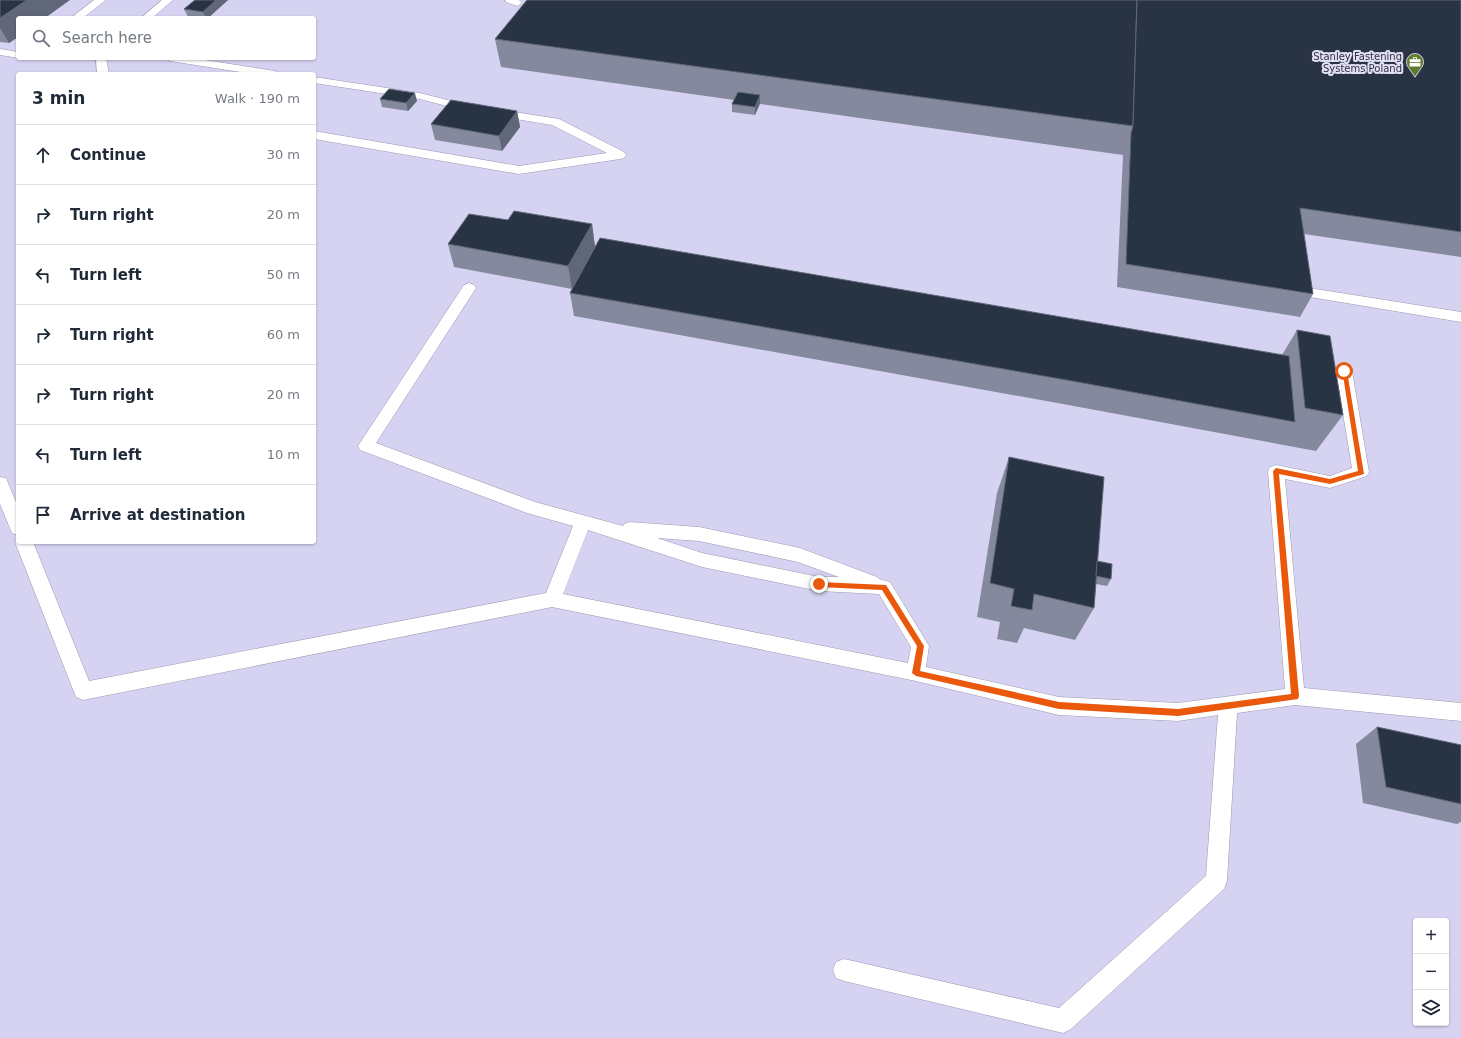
<!DOCTYPE html>
<html lang="en">
<head>
<meta charset="utf-8">
<style>
	body { margin:0; font-family:"DejaVu Sans",sans-serif; background:#f2f2f3; color:#1f2937 }
	.controls { position:absolute; right:12px; bottom:12px; display:grid; overflow:hidden; border-radius:4px; box-shadow:0 1px 3px #0004 }
	.controls button { width:36px; height:36px; display:grid; place-items:center; padding:0; border:0; border-bottom:1px solid #e0e1e3; background:#fff; color:#1f2937; font:20px sans-serif }
	.stop { position:absolute; width:12px; height:12px; margin:-9px; border:3px solid #ea580c; border-radius:50%; background:#fff }
	.stop.end { background:#ea580c; border-color:#fff; box-shadow:0 1px 4px #0008 }
	.list { margin:0; padding:0; list-style:none }
	h2 { display:flex; justify-content:space-between; align-items:center; height:52px; margin:0; padding:0 16px; font-size:17px }
	h2 small { font-size:13px; font-weight:400; color:#747a83 }
	.list li { display:grid; grid-template-columns:26px 1fr auto; gap:12px; align-items:center; box-sizing:border-box; height:60px; padding:0 16px; border-top:1px solid #e0e1e3 }
	.list b { display:block; font-size:15px; white-space:nowrap }
	.list em { font-size:13px; font-style:normal; color:#747a83 }
	.icon { flex:none; width:22px; height:22px; fill:none; stroke:currentColor; stroke-width:2; stroke-linecap:round; stroke-linejoin:round }
	.map { position:relative; flex:none; width:1461px; height:1038px; overflow:hidden }
	.search { position:absolute; background:#fff; box-shadow:0 1px 3px #0004; left:16px; top:16px; width:300px; height:44px; display:flex; align-items:center; gap:10px; box-sizing:border-box; padding:0 14px; border-radius:4px; color:#747a83; font-size:15px }
	.panel { position:absolute; background:#fff; box-shadow:0 1px 3px #0004; left:16px; top:72px; width:300px; height:472px; border-radius:4px }
	.map>svg:first-child { display:block }
</style>
</head>
<body>
<div class="map">
<svg width="1461" height="1038" viewBox="0 0 1461 1038">
	<rect width="100%" height="100%" fill="#e1dff7"/>
	<path fill="#d5d3f1" fill-rule="evenodd" d="M0,0H1461V1038H0ZM18,18H314V58H18ZM18,74H314V542H18ZM1416,921H1446V1023H1416Z"/>
	<g fill="none" stroke-linecap="round" stroke-linejoin="round">
		<defs>
			<g id="service">
				<path d="M94,0H106L83,18H71Z"/>
				<path d="M162,0H173L152,18H141Z"/>
				<path d="M505,0H519L522,3L517,6L506,2Z"/>
				<path d="M0,49L18,52L19,58L0,55Z"/>
				<path d="M96,58H106L109,74H97Z"/>
				<path d="M165,58H192L275,71L281,74H253L170,61Z"/>
				<path d="M314,77L420,93L474,107L476,109L474,111L470,112L420,99L314,83Z"/>
				<path d="M496,109L559,119L624,152L626,155L624,158L620,159L519,174L314,139V131L519,166L607,153L552,125L492,115L490,113L492,111Z"/>
				<path d="M469,283L474,285L476,288L376,443L535,502L623,526L624,524L630,522L699,527L800,548L877,577L879,579L890,582L929,646L926,667L1059,697L1178,703L1285,689L1268,471L1270,467L1276,465L1330,476L1352,468L1336,371L1339,367L1344,366L1349,367L1352,371L1369,472L1367,476L1330,488L1285,479L1304,688L1461,703V721L1295,705L1237,713L1227,881L1224,889L1071,1029L1063,1033L844,981L836,978L833,970L836,962L844,959L1059,1008L1206,876L1218,715L1178,721L1059,715L916,681L552,607L83,700L76,697L15,542L18,537V542H33L89,681L546,593L573,526L527,513L360,450L358,446L464,285ZM588,530L702,567L819,591L879,594L911,647L908,663L563,594ZM657,538L699,541L798,562L839,577H819L702,553Z"/>
				<path d="M1309,288L1461,312V322L1304,296L1302,293L1304,290Z"/>
				<path d="M0,477L6,478L18,507V535L12,533L0,504Z"/>
			</g>
		</defs>
		<use href="#service" stroke="#9a99af" stroke-width="1"/>
		<use href="#service" fill="#fff" fill-rule="evenodd"/>
	</g>
	<g fill="#84899d">
		<path d="M0,0L18,18V37L9,43L0,42Z"/>
		<path d="M195,0H228L208,18H196L188,17L184,9Z"/>
		<path d="M1461,0V257L1304,234L1313,294L1300,317L1117,287L1123,155L760,104L755,115L732,112V104L734,100L501,67L495,39Z"/>
		<path d="M380,99L417,101L408,111L382,107Z"/>
		<path d="M517,111L520,127L502,151L435,140L431,124Z"/>
		<path d="M508,220L592,224L595,247L572,289L454,267L448,244Z"/>
		<path d="M570,293L1282,355L1297,330L1343,415L1316,451L1063,404L574,316Z"/>
		<path d="M1009,457L1097,561L1111,579L1107,586L1096,584L1094,608L1075,640L1024,628L1017,643L997,639L1000,622L977,617L997,493Z"/>
		<path d="M1377,727L1461,745V822L1457,824L1363,803L1356,744Z"/>
	</g>
	<g fill="#606779">
		<path d="M27,0H70L45,18H18V37L9,43L0,28V18Z"/>
		<path d="M216,0H228L208,18H206L203,12Z"/>
		<path d="M415,93L417,101L408,111L406,103Z"/>
		<path d="M760,95V103L755,115V107Z"/>
		<path d="M517,111L520,127L502,151L499,136Z"/>
		<path d="M592,224L595,247L572,289L568,266Z"/>
	</g>
	<g fill="#283343" stroke="#606779">
		<path d="M0,0H27L0,18Z"/>
		<path d="M195,0H216L203,12L184,9Z"/>
		<path d="M527,0H1137L1133,126L495,39Z"/>
		<path d="M1137,0H1461V232L1300,208L1313,294L1126,264L1131,133L1133,126Z"/>
		<path d="M389,89L415,93L406,103L380,99Z"/>
		<path d="M738,92L760,95L755,107L732,104Z"/>
		<path d="M451,100L517,111L499,136L431,124Z"/>
		<path d="M514,211L592,224L568,266L448,244L469,214L508,220Z"/>
		<path d="M600,238L1289,356L1295,422L1072,381L570,293Z"/>
		<path d="M1297,330L1330,336L1343,415L1305,408Z"/>
		<path d="M1009,457L1104,477L1094,608L1034,594L1032,610L1011,606L1014,589L990,583Z"/>
		<path d="M1097,561L1112,564L1111,579L1096,576Z"/>
		<path d="M1377,727L1461,745V804L1386,787Z"/>
	</g>
	<path fill="#ea580c" d="M1342,369L1347,371L1364,474L1330,484L1279,474L1299,696L1298,699L1178,716L1059,709L916,676L912,673L917,646L882,590L819,587L815,584L819,582L886,585L924,646L920,671L1059,702L1178,709L1291,694L1273,471L1276,468L1330,479L1358,471Z"/>
	<defs>
		<symbol id="office-pin" viewBox="-11 -11 22 30"><path d="M0 17L-7.5 6A9.5 9.5 0 1 1 7.5 6Z" fill="#5e7b30" stroke="#e1dff7"/><path d="M-6-3h4V-5.5h4V-3h4V5H-6ZM-1-4.5V-3h2v-1.5ZM-6 0V1H6V0Z" fill="#fff"/></symbol>
	</defs>
	<g fill-rule="evenodd">
		<use href="#office-pin" x="1405" y="52" width="20" height="27"/>
	</g>
	<g text-anchor="middle" dominant-baseline="central" stroke-width="4" stroke-linejoin="round" paint-order="stroke">
		<g font-size="10" fill="#313039" stroke="#e1dff7" text-anchor="end">
			<text x="1402" y="56">Stanley Fastening<tspan x="1402" dy="12">Systems Poland</tspan></text>
		</g>
	</g>
</svg>
<div class="controls">
<button>+</button>
<button>−</button>
<button><svg class="icon" aria-label="layers" viewBox="0 0 24 24"><path d="M12 4l9 5-9 5-9-5zM3 14l9 5 9-5"/></svg></button>
</div>
<div class="stop" style="left:1344px;top:371px"></div>
<div class="stop end" style="left:819px;top:584px"></div>
<div class="search"><svg class="icon" aria-label="search" viewBox="0 0 24 24"><circle cx="10" cy="10" r="6"/><path d="M15 15l6 6"/></svg>Search here</div>
<section class="panel">
<h2>3 min<small>Walk · 190 m</small></h2>
<ul class="list">
<li><svg class="icon" aria-label="ahead" viewBox="0 0 24 24"><path d="M12 20V5M6 11l6-6 6 6"/></svg><div><b>Continue</b></div><em>30 m</em></li>
<li><svg class="icon" aria-label="right" viewBox="0 0 24 24"><path d="M7 20v-9h11M14 6l5 5-5 5"/></svg><div><b>Turn right</b></div><em>20 m</em></li>
<li><svg class="icon" aria-label="left" viewBox="0 0 24 24"><path d="M17 20v-9H6M10 6l-5 5 5 5"/></svg><div><b>Turn left</b></div><em>50 m</em></li>
<li><svg class="icon" aria-label="right" viewBox="0 0 24 24"><path d="M7 20v-9h11M14 6l5 5-5 5"/></svg><div><b>Turn right</b></div><em>60 m</em></li>
<li><svg class="icon" aria-label="right" viewBox="0 0 24 24"><path d="M7 20v-9h11M14 6l5 5-5 5"/></svg><div><b>Turn right</b></div><em>20 m</em></li>
<li><svg class="icon" aria-label="left" viewBox="0 0 24 24"><path d="M17 20v-9H6M10 6l-5 5 5 5"/></svg><div><b>Turn left</b></div><em>10 m</em></li>
<li><svg class="icon" aria-label="arrive" viewBox="0 0 24 24"><path d="M6 21V4h12l-3 4 3 4H6"/></svg><div><b>Arrive at destination</b></div></li>
</ul>
</section>
</div>
</body>
</html>
